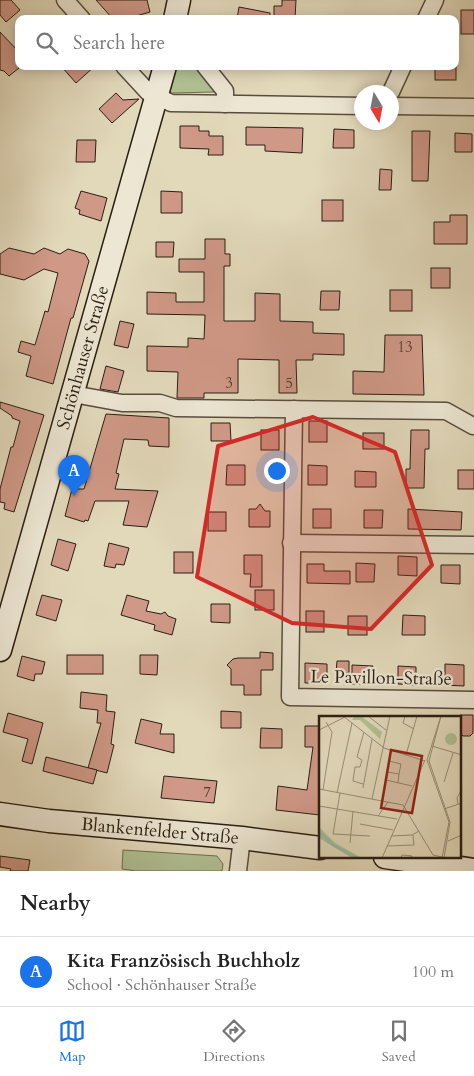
<!DOCTYPE html>
<html lang="en">
<head>
<meta charset="utf-8">
<style>
	body { margin:0; font-family:Cardo,serif; background:#f2f2f2; color:#222 }
	.compass { position:absolute; left:354px; top:85px; width:45px; height:45px; border-radius:50%; background:#fff; box-shadow:0 2px 12px #0003; rotate:170deg }
	.you { position:absolute; left:276px; top:470px; width:18px; height:18px; margin:-12px; border:4px solid #fff; border-radius:50%; background:#1a73e8; box-shadow:0 0 0 8px #1a73e833 }
	.badge { display:grid; place-items:center; width:32px; height:32px; border-radius:50%; background:#1a73e8; color:#fff; font-size:16px; font-weight:700 }
	.pin { position:absolute; translate:-50% -41px; filter:drop-shadow(0 1px 2px #0008) }
	.pin::after { content:''; position:absolute; top:26px; width:18px; height:15px; background:inherit; clip-path:polygon(0 0,100% 0,50% 100%) }
	.list { margin:0; padding:0; list-style:none }
	h2 { display:flex; justify-content:space-between; align-items:center; height:65px; margin:0; padding:0 20px; font-size:21px }
	h2 small { font-size:16px; font-weight:400; color:#767676 }
	.list li { display:grid; grid-template-columns:32px 1fr auto; gap:15px; align-items:center; box-sizing:border-box; height:70px; padding:0 20px; border-top:1px solid #e0e0e0 }
	.list b { display:block; font-size:19px; white-space:nowrap }
	.list p { margin:0; font-size:16px; white-space:nowrap; color:#767676 }
	.list em { font-size:16px; font-style:normal; color:#767676 }
	.icon { flex:none; width:28px; height:28px; fill:none; stroke:currentColor; stroke-width:2; stroke-linecap:round; stroke-linejoin:round }
	.map { position:relative; flex:none; width:474px; height:871px; overflow:hidden }
	.search { position:absolute; background:#fff; box-shadow:0 2px 12px #0003; left:15px; right:15px; top:15px; height:55px; display:flex; align-items:center; gap:12px; box-sizing:border-box; padding:0 18px; border-radius:10px; color:#767676; font-size:19px }
	.sheet { height:135px; background:#fff }
	nav { display:flex; justify-content:space-around; align-items:center; box-sizing:border-box; height:70px; border-top:1px solid #e0e0e0; background:#fff; font-size:14px; color:#767676 }
	nav a { display:grid; justify-items:center; gap:2px }
	nav .on { color:#1a73e8 }
	.map>svg:first-child { display:block }
</style>
</head>
<body>
<div class="map">
<svg width="474" height="871" viewBox="0 0 474 871">
	<rect width="100%" height="100%" fill="#e2d9bb"/>
	<filter id="stains"><feTurbulence type="fractalNoise" baseFrequency=".004" numOctaves="4"/><feColorMatrix values="0 0 0 0 .2 0 0 0 0 .09 0 0 0 0 .02 0 0 0 .5 -.17"/></filter>
	<radialGradient id="worn" r=".72"><stop offset=".6" stop-color="#630" stop-opacity="0"/><stop offset="1" stop-color="#630" stop-opacity=".3"/></radialGradient>
	<g fill="#b0c093" stroke="#6d6f53">
		<path d="M174,66H197L213,86L214,92L171,93L169,90Z"/>
		<path d="M123,850L217,856L223,864L222,871H136L122,869Z"/>
	</g>
	<g fill="#cf9887" stroke="#2a1e13">
		<path d="M0,0H11L20,10L6,22L0,15Z"/>
		<path d="M96,0H147L150,12L126,19H113Z"/>
		<path d="M282,0H296L295,19H274V6H282Z"/>
		<path d="M239,7L270,13V19H237Z"/>
		<rect x="461" y="10" width="13" height="24"/>
		<path d="M0,32L19,52V68L9,76L4,71L0,70Z"/>
		<path d="M61,66H95L76,83Z"/>
		<rect x="435" y="66" width="21" height="14"/>
		<path d="M116,93L123,100L139,99L112,123L99,109Z"/>
		<path d="M180,126H199V131H209V136H223V155H208L209,149L180,148Z"/>
		<path d="M246,127L303,128L302,153L265,151V145H246Z"/>
		<path d="M334,129L354,130V148H333Z"/>
		<path d="M412,131H430L428,181H412Z"/>
		<path d="M455,133L472,134V152H455Z"/>
		<path d="M77,140H96L95,162H76Z"/>
		<path d="M380,169L392,170L391,190H379Z"/>
		<path d="M81,191L107,198L101,221L79,214L80,210L75,208Z"/>
		<path d="M161,191L182,192V213H161Z"/>
		<rect x="322" y="200" width="21" height="21"/>
		<path d="M450,215H467V244H434V222H450Z"/>
		<path d="M205,239H225V254H230V266H224V321H255V293L280,294V321L313,322V333L344,334V355L313,354V360H296L297,393H279V360L238,359V393H204V398H177L178,372L147,371V346L188,347V338L204,339L205,315L147,314V292L176,293V302H204V272H179V259H205Z"/>
		<path d="M156,242H174L173,257H156Z"/>
		<path d="M9,248L34,254L44,248L60,254L68,249L85,254L89,261L73,318H71L53,384L26,376L31,356L18,352L21,341L35,345L45,311L48,312L58,273L44,269L24,280L0,274V254Z"/>
		<rect x="431" y="268" width="19" height="20"/>
		<rect x="390" y="290" width="22" height="21"/>
		<path d="M321,291H340L339,310H320Z"/>
		<path d="M120,321L134,324L128,348L114,345Z"/>
		<path d="M385,335H422L424,395L353,394V371L384,372Z"/>
		<path d="M106,366L124,371L118,392L100,389Z"/>
		<path d="M0,402L44,415L14,512L4,509L5,503L0,502V489L11,447H13L20,421L12,418V416L0,408Z"/>
		<path d="M106,414L169,418V447L149,446L148,440L124,439L116,473L119,474L115,489L158,491L147,527L123,525L129,501H95L88,521L85,520L84,522L65,516L72,489H84Z"/>
		<rect x="309" y="421" width="18" height="21"/>
		<path d="M211,423H230L231,441H211Z"/>
		<rect x="261" y="430" width="18" height="20"/>
		<path d="M411,430H429V449H425L424,488H406V469H410Z"/>
		<rect x="363" y="433" width="21" height="16"/>
		<path d="M227,465H245V485H226Z"/>
		<path d="M308,465L327,466V485H308Z"/>
		<rect x="458" y="470" width="16" height="19"/>
		<path d="M355,471L376,472V487H355Z"/>
		<path d="M260,504L265,511H270V527H249V509H256Z"/>
		<rect x="313" y="509" width="18" height="19"/>
		<path d="M408,509L462,512L461,530L408,529Z"/>
		<path d="M364,510H383L382,528H364Z"/>
		<rect x="208" y="512" width="18" height="19"/>
		<path d="M58,539L76,544L68,571L51,565Z"/>
		<path d="M109,543L129,548L124,565L116,564L115,568L104,566Z"/>
		<rect x="174" y="552" width="19" height="21"/>
		<path d="M244,555H262V587H250L251,574H244Z"/>
		<path d="M398,556L417,557V576L398,575Z"/>
		<path d="M356,563L375,564L374,582H356Z"/>
		<path d="M307,564H324V571H350V584L307,583Z"/>
		<path d="M441,565H460V584L441,583Z"/>
		<rect x="255" y="590" width="19" height="20"/>
		<path d="M42,595L62,600L56,621L36,615Z"/>
		<path d="M127,595L149,601L146,611L161,614L165,612L168,616L176,619L172,635L154,630L155,625L121,615Z"/>
		<path d="M211,604H230V623L211,622Z"/>
		<rect x="306" y="611" width="18" height="21"/>
		<path d="M403,615L425,616V635H402Z"/>
		<rect x="348" y="616" width="19" height="19"/>
		<path d="M260,652L273,653V670H261V695H244V685H231V669L227,665L233,659L238,658H260Z"/>
		<rect x="67" y="655" width="36" height="19"/>
		<path d="M140,655H158L157,675L140,674Z"/>
		<path d="M22,656L45,662L42,674H35L34,681L17,676Z"/>
		<path d="M337,661H349V673H336Z"/>
		<path d="M305,663L327,664V683H305Z"/>
		<path d="M445,664L464,665V686L445,685Z"/>
		<path d="M352,665L373,666V684H352Z"/>
		<path d="M398,666L416,667V685L398,684Z"/>
		<path d="M81,692L107,695L106,711L115,712L111,744L114,745L107,773L88,768L101,723H97L98,710L80,708Z"/>
		<path d="M221,711L241,712V728H221Z"/>
		<path d="M8,713L43,723L32,764L22,761L28,739L3,732Z"/>
		<path d="M460,715H473V733L470,736H463L460,733Z"/>
		<path d="M141,719L162,724L160,734H174V753L135,743Z"/>
		<path d="M305,726H320V815L276,810L278,786L307,790L313,747H305Z"/>
		<path d="M261,728L282,729V748H260Z"/>
		<path d="M46,757L97,770L93,784L43,771Z"/>
		<path d="M164,776L217,781L214,803L161,798Z"/>
		<path d="M0,856L30,860L28,871H10L11,869L0,867Z"/>
	</g>
	<g fill="none" stroke-linecap="round" stroke-linejoin="round">
		<defs>
			<g id="street">
				<path d="M65,0L82,19"/>
				<path d="M426,19L435,0"/>
				<path d="M124,66L148,92L171,103L362,106"/>
				<path d="M205,66L225,91V104"/>
				<path d="M391,92L403,66"/>
				<path d="M392,106L474,107"/>
				<path d="M73,394L122,403H160L176,408L446,411L473,426"/>
				<path d="M294,409L290,697L474,700"/>
				<path d="M291,543L474,545"/>
				<path d="M238,871L242,838"/>
			</g>
			<g id="secondary">
				<path d="M175,19L179,0"/>
				<path id="s1" d="M0,650L165,66"/>
				<path id="s2" d="M0,814L49,821L242,838L320,848"/>
				<path d="M385,857L474,870"/>
			</g>
		</defs>
		<use href="#street" stroke="#584d3d" stroke-width="19"/>
		<use href="#secondary" stroke="#2a1e13" stroke-width="25"/>
		<use href="#street" stroke="#ece6d3" stroke-width="16"/>
		<use href="#secondary" stroke="#ece6d3" stroke-width="22"/>
	</g>
	<path fill="#d62828" fill-opacity="0.2" stroke="#d62828" stroke-width="4" stroke-linejoin="round" d="M313,417L395,452L432,565L371,629L292,623L197,577L218,446Z"/>
	<g text-anchor="middle" dominant-baseline="central" stroke-width="4.5" stroke-linejoin="round" paint-order="stroke">
		<g font-size="15" fill="#533c30">
			<text x="405" y="347">13</text>
			<text x="229" y="383">3</text>
			<text x="289" y="383">5</text>
			<text x="207" y="792">7</text>
		</g>
		<g font-size="18" fill="#2a1e13" stroke="#ece6d3">
			<text stroke="none"><textPath href="#s1" startOffset="304">Schönhauser Straße</textPath></text>
			<text transform="translate(381 678) rotate(1)">Le Pavillon-Straße</text>
			<text stroke="none"><textPath href="#s2" startOffset="161">Blankenfelder Straße</textPath></text>
		</g>
	</g>
	<g transform="translate(319 716)">
		<rect width="142" height="142" fill="#e2d9bb"/>
		<path d="M36,0H42L63,16L61,23L41,4H33ZM126 23a6 6 0 1 1 12 0a6 6 0 1 1-12 0ZM0,111L16,127L43,142H33L0,122Z" fill="#b0c093"/>
		<path fill="none" stroke="#95baae" stroke-width="2.5" d="M0,116L14,129L38,142"/>
		<path fill="none" stroke="#988e78" stroke-width="1" d="M24,0L65,32L106,45M49,0L67,14M86,0L84,7L95,13M122,0L108,44L130,106L123,142M122,0L110,45L131,106L125,142M0,14L26,1M113,30L143,39M87,39L98,0M67,64L93,70M125,66L134,37M79,67L80,58L82,48L70,45L68,56L80,58M44,68L34,65L36,51H41L43,44L38,41L45,16M44,72L53,23M0,73L84,89M4,74L13,16L7,6M18,77L33,7M21,77L14,118L51,120M53,83L71,0M139,88L138,82L143,73M84,89L114,139L123,141M0,90L78,103M125,93L143,87M59,100L69,86M41,108L74,114M72,120L93,119L100,115M129,125L143,119M31,127L34,95M68,130L95,129L94,119M63,142L106,44M82,142L83,139L93,140V142"/>
		<path fill="#8f2418" fill-opacity="0.15" stroke="#8f2418" stroke-width="2.5" d="M72,34L103,40L93,97L62,92Z"/>
		<rect width="142" height="142" fill="none" stroke="#2a1e13" stroke-width="2.5"/>
	</g>
	<rect width="100%" height="100%" filter="url(#stains)"/>
	<rect width="100%" height="100%" fill="url(#worn)"/>
</svg>
<svg class="compass" viewBox="-18 -18 36 36"><path d="M0-13l5 13h-10z" fill="#e53935"/><path d="M0 13l5-13h-10z" fill="#767676"/></svg>
<div class="you"></div>
<div class="pin badge" style="left:74px;top:496px">A</div>
<div class="search"><svg class="icon" aria-label="search" viewBox="0 0 24 24"><circle cx="10" cy="10" r="6"/><path d="M15 15l6 6"/></svg>Search here</div>
</div>
<section class="sheet">
<h2>Nearby<small></small></h2>
<ul class="list">
<li><span class="badge">A</span><div><b>Kita Französisch Buchholz</b><p>School · Schönhauser Straße</p></div><em>100 m</em></li>
</ul>
</section>
<nav>
<a class="on"><svg class="icon" aria-label="map" viewBox="0 0 24 24"><path d="M3 6l6-2 6 2 6-2v14l-6 2-6-2-6 2zM9 4v14M15 6v14"/></svg>Map</a>
<a><svg class="icon" aria-label="directions" viewBox="0 0 24 24"><path d="M12 3l9 9-9 9-9-9zM9 14v-3h6M13 9l2 2-2 2"/></svg>Directions</a>
<a><svg class="icon" aria-label="saved" viewBox="0 0 24 24"><path d="M7 4h10v16l-5-4-5 4z"/></svg>Saved</a>
</nav>
</body>
</html>
